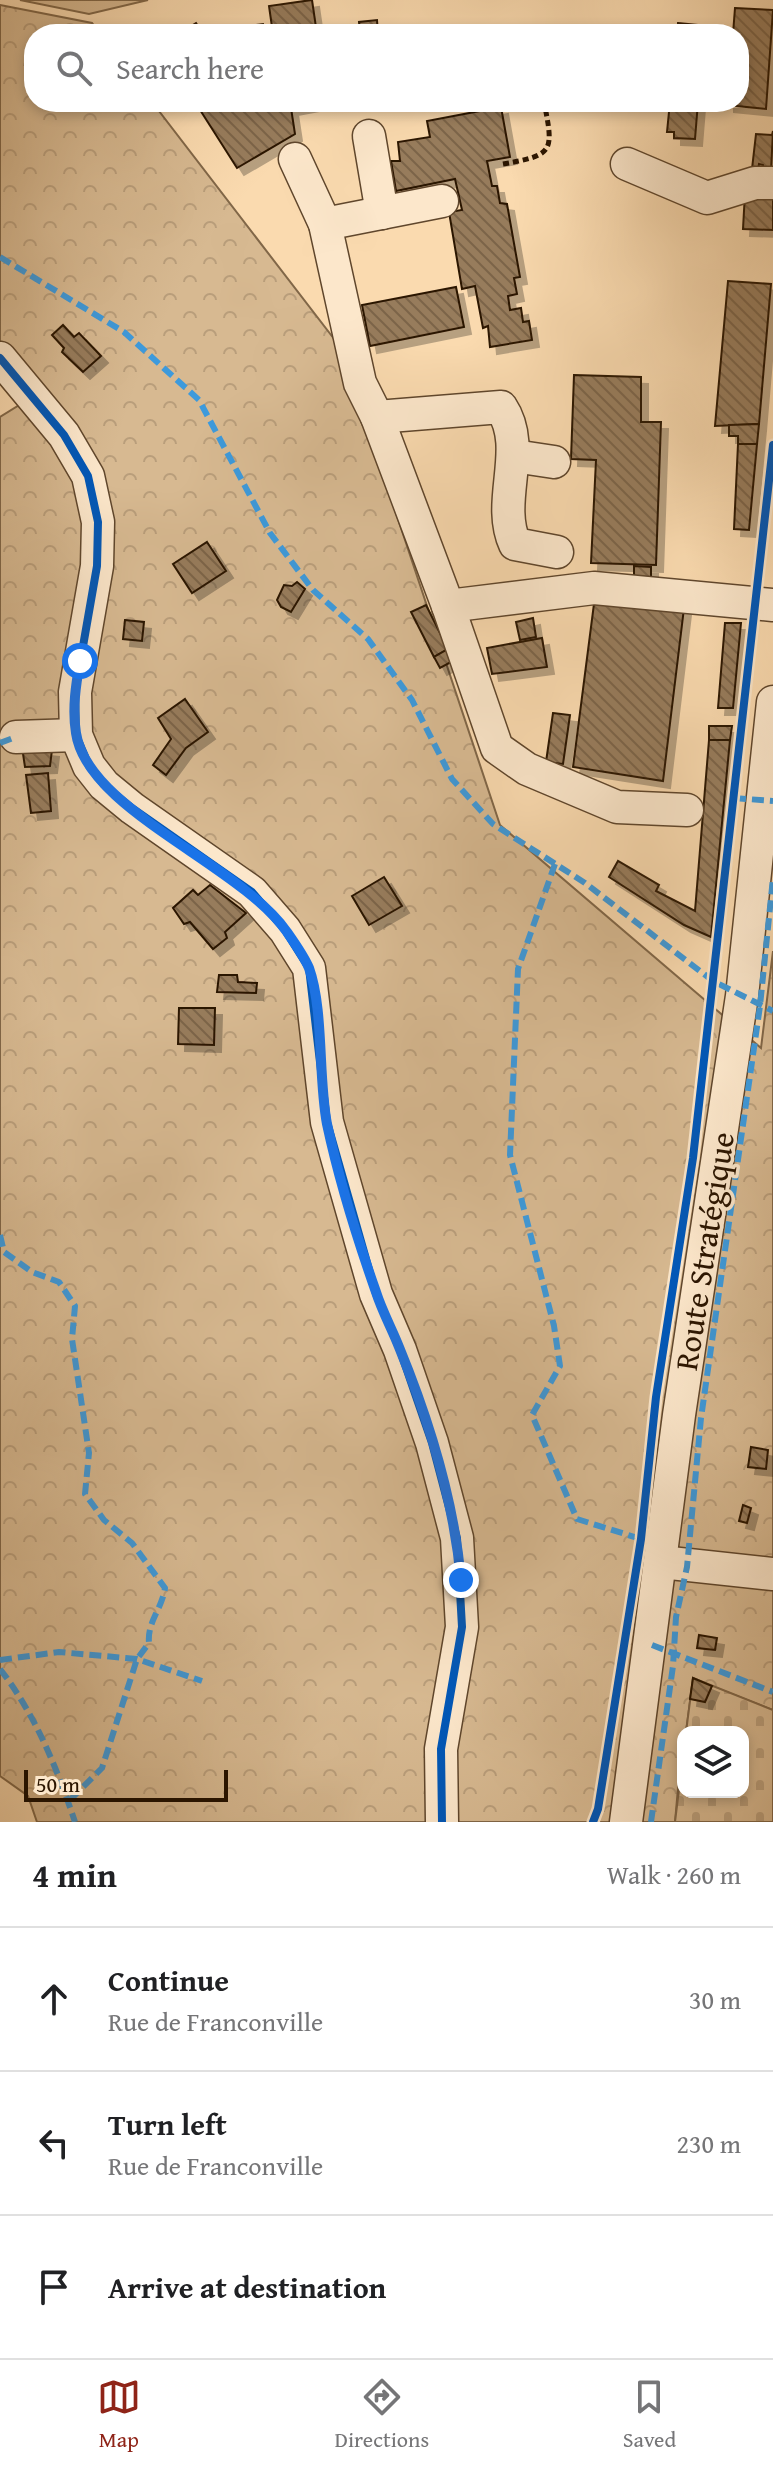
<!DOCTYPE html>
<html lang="en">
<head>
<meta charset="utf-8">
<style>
	body { margin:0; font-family:"Gentium Book Plus",serif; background:#f6f6f6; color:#202124 }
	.controls { position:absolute; right:24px; bottom:24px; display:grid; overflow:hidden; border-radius:16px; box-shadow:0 4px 12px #0003 }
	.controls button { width:72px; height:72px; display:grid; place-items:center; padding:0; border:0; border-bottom:2px solid #e0e0e0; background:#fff; color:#202124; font:40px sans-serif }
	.scale { position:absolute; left:24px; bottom:20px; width:204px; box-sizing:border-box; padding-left:8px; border:4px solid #2b1500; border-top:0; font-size:22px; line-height:28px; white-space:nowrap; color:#2b1500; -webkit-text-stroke:6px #fce7cb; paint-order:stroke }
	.stop { position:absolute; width:24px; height:24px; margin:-18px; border:6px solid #1a73e8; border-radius:50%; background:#fff }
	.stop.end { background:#1a73e8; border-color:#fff; box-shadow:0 2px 8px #0008 }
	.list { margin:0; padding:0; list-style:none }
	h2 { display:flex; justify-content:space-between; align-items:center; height:104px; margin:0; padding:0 32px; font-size:34px }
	h2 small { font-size:26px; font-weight:400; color:#757577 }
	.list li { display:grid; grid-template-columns:52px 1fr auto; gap:24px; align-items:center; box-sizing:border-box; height:144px; padding:0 32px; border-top:2px solid #e0e0e0 }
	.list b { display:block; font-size:30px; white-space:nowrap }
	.list p { margin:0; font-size:26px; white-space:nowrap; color:#757577 }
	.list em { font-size:26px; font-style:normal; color:#757577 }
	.icon { flex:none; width:44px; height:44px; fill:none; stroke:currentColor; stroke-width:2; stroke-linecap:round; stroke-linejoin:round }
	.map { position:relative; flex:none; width:773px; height:1822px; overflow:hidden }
	.search { position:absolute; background:#fff; box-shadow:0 4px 12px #0003; left:24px; right:24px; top:24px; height:88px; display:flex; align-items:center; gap:20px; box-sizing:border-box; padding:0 28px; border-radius:32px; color:#757577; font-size:30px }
	.sheet { height:536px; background:#fff }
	nav { display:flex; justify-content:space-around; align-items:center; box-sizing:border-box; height:112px; border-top:2px solid #e0e0e0; background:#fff; font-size:22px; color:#757577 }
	nav a { display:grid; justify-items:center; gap:4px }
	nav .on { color:#8f2418 }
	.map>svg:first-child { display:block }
</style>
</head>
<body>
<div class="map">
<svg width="773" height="1822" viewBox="0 0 773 1822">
	<defs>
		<pattern id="forest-crowns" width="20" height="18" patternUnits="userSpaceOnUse" patternTransform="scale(2)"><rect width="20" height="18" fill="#d7b991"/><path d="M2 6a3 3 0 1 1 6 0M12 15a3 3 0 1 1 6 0" fill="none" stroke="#b99e7b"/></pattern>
		<pattern id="cemetery-stones" width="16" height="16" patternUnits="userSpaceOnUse" patternTransform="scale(2)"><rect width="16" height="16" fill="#d7b991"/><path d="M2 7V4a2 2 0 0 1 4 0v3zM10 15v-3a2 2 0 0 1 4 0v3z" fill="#b99e7b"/></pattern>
		<pattern id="building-back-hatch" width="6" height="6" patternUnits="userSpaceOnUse" patternTransform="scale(2)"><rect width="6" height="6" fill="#977b5b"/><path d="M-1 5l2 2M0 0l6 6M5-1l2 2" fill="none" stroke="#7b6449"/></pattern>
		<filter id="shadow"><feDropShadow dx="7" dy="7" stdDeviation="0" flood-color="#0004"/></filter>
	</defs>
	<rect width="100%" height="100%" fill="#fadaaf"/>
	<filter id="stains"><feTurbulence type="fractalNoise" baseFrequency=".0025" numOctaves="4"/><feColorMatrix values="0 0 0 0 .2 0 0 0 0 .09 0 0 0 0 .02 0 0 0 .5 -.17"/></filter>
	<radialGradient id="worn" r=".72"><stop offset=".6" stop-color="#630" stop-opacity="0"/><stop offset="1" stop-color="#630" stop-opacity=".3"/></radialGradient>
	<path fill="url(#forest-crowns)" stroke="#816748" stroke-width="2" d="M0,5L92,23L100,34H34V102H152L341,348L500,825L761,1048L773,951V1710L693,1679L686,1732H683L675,1822H37L28,1796L0,1776V417L24,402L0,375Z"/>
	<path fill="url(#cemetery-stones)" stroke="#816748" stroke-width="2" d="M693,1678L773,1710V1822H675L683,1757V1792H743V1732H686Z"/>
	<path fill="#d7b991" stroke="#816748" stroke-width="2" d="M20,0H148L89,14Z"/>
	<g fill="url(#building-back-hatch)" stroke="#2b1500" stroke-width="2" filter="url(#shadow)">
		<path d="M312,0L317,34H273L269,6Z"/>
		<path d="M735,8L773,10L766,109L727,105V102H739V34H733Z"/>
		<path d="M377,20L378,34H360L359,22Z"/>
		<path d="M196,23L203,34H178Z"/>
		<path d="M678,23L707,26L706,34H677Z"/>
		<path d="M263,24L265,34H220L219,30Z"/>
		<path d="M195,102H323L291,108L295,134L237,168Z"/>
		<path d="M670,102H698L695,139L674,138V132H667Z"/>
		<path d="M501,107L510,157L487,161L492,186H497L500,203L507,204L520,277L514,278L517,294L508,296L510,310L521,308L523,322L529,321L532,340L490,347L488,326L483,328L475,286L462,289L449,212L462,210L455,179L396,191L391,161H400L398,142L430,137L427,121Z"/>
		<path d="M773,131L771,171H764L763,165L759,164L758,170L752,169L756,134L772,135Z"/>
		<path d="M745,193L773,195V230L743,229Z"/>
		<path d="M728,281L771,284L759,424L715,426Z"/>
		<path d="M456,287L464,327L370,346L362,305Z"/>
		<path d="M63,325L74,337L79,333L101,356L83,372L62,352L64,348L52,335Z"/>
		<path d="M574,375L641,377V422H661L656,565L591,563L596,460L571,459Z"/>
		<path d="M759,424L757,444H738V436H729V425Z"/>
		<path d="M738,444H757L749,530L734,529Z"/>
		<path d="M207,542L226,571L192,593L173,564Z"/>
		<path d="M634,566L651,567V578H634Z"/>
		<path d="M297,582L305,589L291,612L281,607L277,600L284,585L292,586Z"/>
		<path d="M595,596L684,608L663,781L573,767Z"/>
		<path d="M426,605L448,649L434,657L411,612Z"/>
		<path d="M533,618L536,637L520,640L516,622Z"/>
		<path d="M125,620L144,622L142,641L123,639Z"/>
		<path d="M725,623H741L733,708H718Z"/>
		<path d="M542,638L547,667L492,674L487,648Z"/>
		<path d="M448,649L453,661L440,668L434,657Z"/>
		<path d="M185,699L208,732L186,748L166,775L153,765L171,739L158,718Z"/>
		<path d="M553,713L570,715L563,764L546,762Z"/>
		<path d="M709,726H732L730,740H709Z"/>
		<path d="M709,740H730L711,937L684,925L609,877L618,861L659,885L656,891L695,911Z"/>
		<path d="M22,747L52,750L50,766L25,767Z"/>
		<path d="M48,773L51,811L31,813L26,775Z"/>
		<path d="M384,877L402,906L369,925L352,896Z"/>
		<path d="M210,885L246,913L225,932L227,938L213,949L190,922L184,924L173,908L193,890L198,895Z"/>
		<path d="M219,975H237L238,982L257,983L256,993L217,992Z"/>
		<path d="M179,1008H215L214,1045L178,1044Z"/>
		<path d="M751,1447L768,1450L766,1469L748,1467Z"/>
		<path d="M743,1505L751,1508L747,1523L739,1521Z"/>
		<path d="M699,1635L717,1638L715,1650L697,1648Z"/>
		<path d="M693,1678L712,1686L705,1702L690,1699Z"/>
	</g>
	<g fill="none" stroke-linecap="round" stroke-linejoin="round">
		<defs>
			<g id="minor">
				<path d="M369,136L382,213"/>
				<path d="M295,159L325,224L360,383L377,417L448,606L594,588L773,605"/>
				<path d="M627,164L707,198L755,183H773"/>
				<path d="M325,224L442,201"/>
				<path d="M0,358L64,435L88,476L98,522L97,566L75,692L76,735L89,766L104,785L132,808L252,892L285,930L309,968L327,1122L376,1294L400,1350L432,1443L457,1538L462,1627L441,1749L442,1822"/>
				<path d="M377,417L501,407C529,449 495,500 515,544L557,552"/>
				<path d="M514,456L554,462"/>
				<path d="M448,606L497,748L527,769L617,807L687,810"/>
				<path d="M16,737L76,735"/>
				<path d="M661,1562L773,1574"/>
				<path d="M626,1822L679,1415L742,996L773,702"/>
			</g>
		</defs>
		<use href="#minor" stroke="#5f462c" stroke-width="35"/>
		<path stroke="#2b1500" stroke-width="5" stroke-dasharray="6 4" stroke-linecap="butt" d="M503,164C554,155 554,152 544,102"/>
		<use href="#minor" stroke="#fce7cb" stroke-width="32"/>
		<g stroke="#3d9adc" stroke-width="6" stroke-dasharray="12 6" stroke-linecap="butt">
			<path d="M0,257L124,332L199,400L270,533L313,590L368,639L412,700L452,779L493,824L585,883L713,981L773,1011"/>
			<path d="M0,743L16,737"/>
			<path d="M734,798L773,801"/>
			<path d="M555,864L518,969L510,1155L554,1326L560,1366L532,1415L577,1519L641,1539"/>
			<path d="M0,1235L4,1252L32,1272L59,1282L75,1306L72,1339L89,1453L85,1494L104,1520L132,1543L165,1588C162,1609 147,1622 149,1643L137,1659L102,1768L68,1802"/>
			<path d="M652,1645L773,1692"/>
			<path d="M0,1660L59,1652L137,1659L202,1681"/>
			<path d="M0,1669C35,1714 57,1768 75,1822"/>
			<path d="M651,1822L673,1666L676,1617L687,1567L701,1418L760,1006L773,878"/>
		</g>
		<defs>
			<g id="cycleway">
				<path d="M0,358L64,435L88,476L98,522L97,566L75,692L76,735L89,766L104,785L132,808L252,892L285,930L309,968L327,1122L376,1294L400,1350L432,1443L457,1538L462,1627L441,1749L442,1822"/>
				<path d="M593,1822L598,1809L641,1539L656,1397L693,1158L773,445"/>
			</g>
		</defs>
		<use href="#cycleway" stroke="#fce7cb" stroke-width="13"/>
		<use href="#cycleway" stroke="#0057b8" stroke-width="8"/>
	</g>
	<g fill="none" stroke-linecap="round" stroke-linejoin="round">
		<path stroke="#1a73e8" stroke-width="10" d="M80,661C76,684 72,709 76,733C87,810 240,864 287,932C294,942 304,956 309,968C324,1010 318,1078 327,1124C339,1180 357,1238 376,1292C382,1311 392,1329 399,1347C429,1420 454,1502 461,1580"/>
	</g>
	<g text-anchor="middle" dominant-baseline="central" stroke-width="7" stroke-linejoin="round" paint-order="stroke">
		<g font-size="32" fill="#2b1500" stroke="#fce7cb">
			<text transform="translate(704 1251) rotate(-81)">Route Stratégique</text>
		</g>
	</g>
	<rect width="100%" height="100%" filter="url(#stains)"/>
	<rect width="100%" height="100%" fill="url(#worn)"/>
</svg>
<div class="controls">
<button><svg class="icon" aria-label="layers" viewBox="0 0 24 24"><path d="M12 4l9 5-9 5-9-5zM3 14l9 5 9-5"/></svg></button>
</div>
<div class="scale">50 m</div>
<div class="stop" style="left:80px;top:661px"></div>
<div class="stop end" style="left:461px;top:1580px"></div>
<div class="search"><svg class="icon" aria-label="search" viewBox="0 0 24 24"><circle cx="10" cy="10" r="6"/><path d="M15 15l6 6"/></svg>Search here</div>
</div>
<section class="sheet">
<h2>4 min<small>Walk · 260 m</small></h2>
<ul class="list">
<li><svg class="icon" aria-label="ahead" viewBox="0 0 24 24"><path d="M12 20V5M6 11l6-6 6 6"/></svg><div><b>Continue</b><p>Rue de Franconville</p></div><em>30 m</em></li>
<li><svg class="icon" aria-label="left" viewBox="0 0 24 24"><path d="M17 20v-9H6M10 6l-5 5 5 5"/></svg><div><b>Turn left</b><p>Rue de Franconville</p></div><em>230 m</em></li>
<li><svg class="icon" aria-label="arrive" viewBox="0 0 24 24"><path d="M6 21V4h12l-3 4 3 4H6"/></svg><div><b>Arrive at destination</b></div></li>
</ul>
</section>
<nav>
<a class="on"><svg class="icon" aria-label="map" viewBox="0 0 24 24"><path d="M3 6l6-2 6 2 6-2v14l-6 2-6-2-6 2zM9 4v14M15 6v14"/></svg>Map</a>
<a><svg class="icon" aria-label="directions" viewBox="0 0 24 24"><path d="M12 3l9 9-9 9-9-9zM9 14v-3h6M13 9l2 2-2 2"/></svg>Directions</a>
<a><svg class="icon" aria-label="saved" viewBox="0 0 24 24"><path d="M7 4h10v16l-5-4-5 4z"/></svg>Saved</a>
</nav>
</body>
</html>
